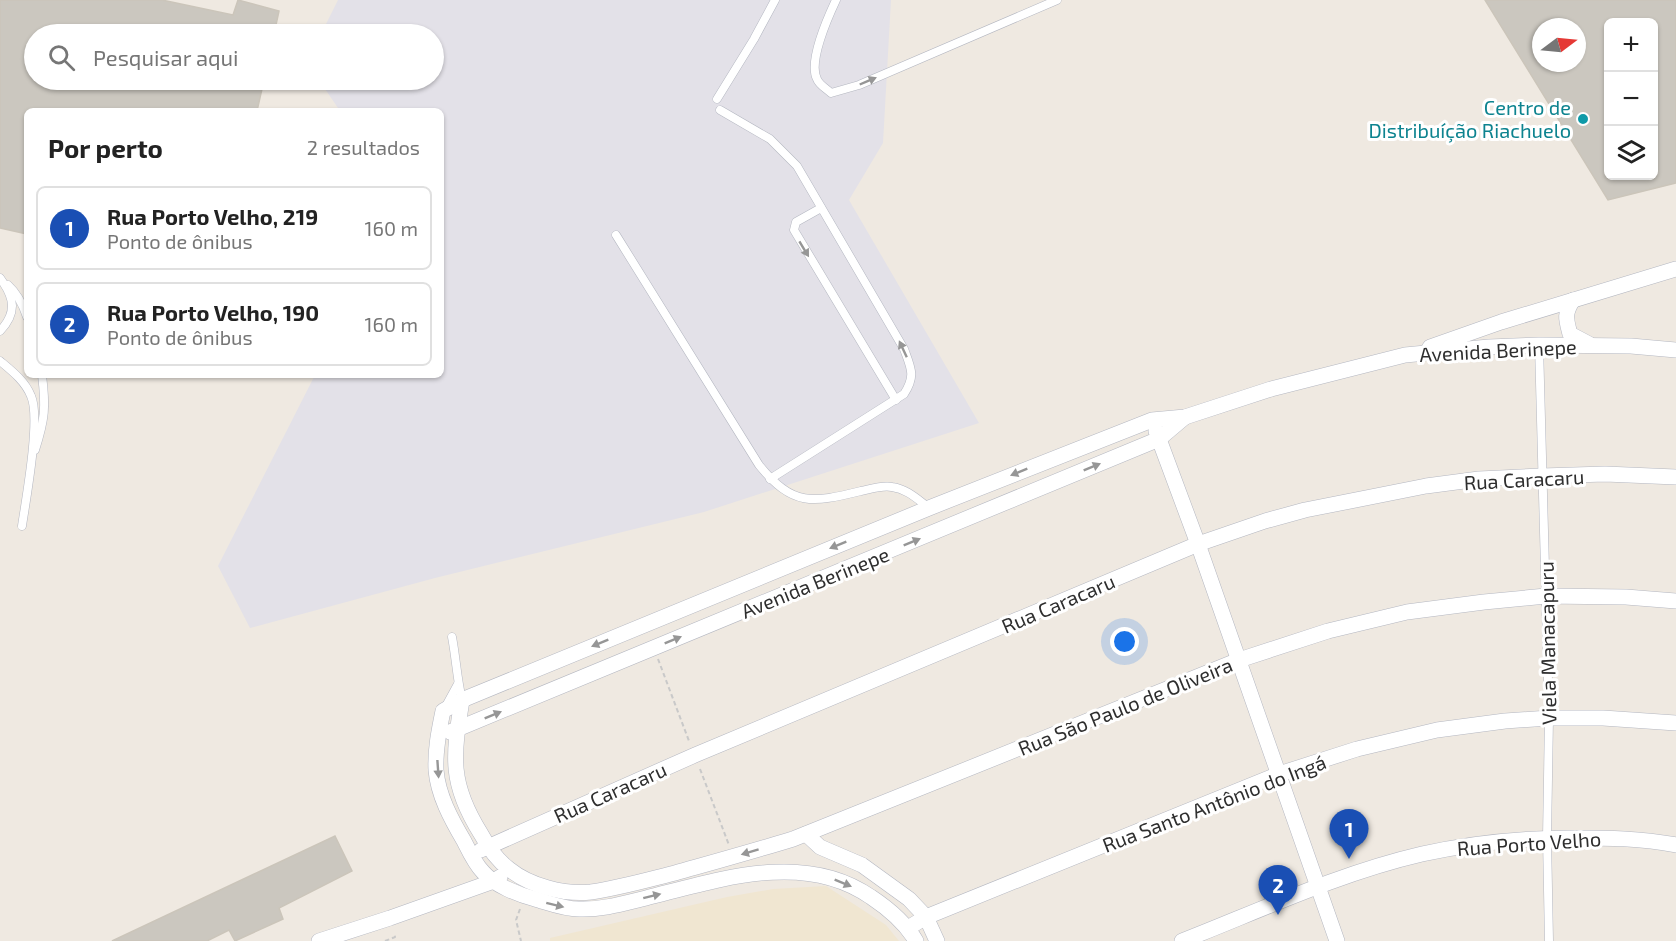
<!DOCTYPE html>
<html lang="pt">
<head>
<meta charset="utf-8">
<style>
	body { margin:0; font-family:"Exo 2",sans-serif; background:#f6f6f6; color:#222 }
	.controls { position:absolute; right:18px; top:18px; display:grid; overflow:hidden; border-radius:9px; box-shadow:0 2px 4px #0004 }
	.controls button { width:54px; height:54px; display:grid; place-items:center; padding:0; border:0; border-bottom:2px solid #e0e0e0; background:#fff; color:#222; font:30px sans-serif }
	.compass { position:absolute; left:1532px; top:18px; width:54px; height:54px; border-radius:50%; background:#fff; box-shadow:0 2px 4px #0004; rotate:74deg }
	.you { position:absolute; left:1125px; top:642px; width:21px; height:21px; margin:-15px; border:4px solid #fff; border-radius:50%; background:#1a73e8; box-shadow:0 0 0 9px #1a73e833 }
	.badge { display:grid; place-items:center; width:39px; height:39px; border-radius:50%; background:#4264fb; color:#fff; font-size:20px; font-weight:700 }
	.pin { position:absolute; translate:-50% -50px; filter:drop-shadow(0 2px 3px #0008) }
	.pin::after { content:''; position:absolute; top:32px; width:21px; height:18px; background:inherit; clip-path:polygon(0 0,100% 0,50% 100%) }
	.list { margin:0; padding:0; list-style:none }
	h2 { display:flex; justify-content:space-between; align-items:center; height:78px; margin:0; padding:0 24px; font-size:26px }
	h2 small { font-size:20px; font-weight:400; color:#767676 }
	.list li { display:grid; grid-template-columns:39px 1fr auto; gap:18px; align-items:center; box-sizing:border-box; height:84px; margin:0 12px 12px; padding:0 12px; border:2px solid #e0e0e0; border-radius:9px }
	.list b { display:block; font-size:22px; white-space:nowrap }
	.list p { margin:0; font-size:20px; white-space:nowrap; color:#767676 }
	.list em { font-size:20px; font-style:normal; color:#767676 }
	.icon { flex:none; width:33px; height:33px; fill:none; stroke:currentColor; stroke-width:2; stroke-linecap:round; stroke-linejoin:round }
	.map { position:relative; flex:none; width:1676px; height:941px; overflow:hidden }
	.search { position:absolute; background:#fff; box-shadow:0 2px 4px #0004; left:24px; top:24px; width:420px; height:66px; display:flex; align-items:center; gap:15px; box-sizing:border-box; padding:0 21px; border-radius:33px; color:#767676; font-size:22px }
	.panel { position:absolute; background:#fff; box-shadow:0 2px 4px #0004; left:24px; top:108px; width:420px; height:270px; border-radius:9px }
	.map>svg:first-child { display:block }
</style>
</head>
<body>
<div class="map">
<svg width="1676" height="941" viewBox="0 0 1676 941">
	<rect width="100%" height="100%" fill="#efe9e1"/>
	<path fill="#e3e1e8" d="M338,0H891L883,143L849,200L979,423L704,512L435,578L250,628L218,566L315,375H441V111H340L319,80H434V34H321Z"/>
	<path fill="#f0e6d1" d="M826,886L886,925L899,941H550V938L727,897L773,889Z"/>
	<g fill="#cbc7bf" stroke="#cbc5ba" stroke-width="1.5" fill-rule="evenodd">
		<path d="M0,0H162L233,15L238,0L279,11L274,34H34V80H264L257,111H27V234L0,228Z"/>
		<path d="M1485,0H1676V183L1608,200ZM1608,22H1653V176H1608ZM1541,27H1577V63H1541Z"/>
		<path d="M335,836L352,871L279,908L283,919L235,941L229,930L207,941H112Z"/>
	</g>
	<g fill="none" stroke-linecap="round" stroke-linejoin="round">
		<defs>
			<g id="service">
				<path d="M836,0C828,17 808,62 817,79C819,85 827,89 831,93L859,85L1057,0"/>
				<path d="M717,99L754,39L775,0"/>
				<path d="M720,110L770,139L797,166L904,349C911,368 916,376 904,394L770,479"/>
				<path d="M821,208L796,222L794,230L896,400"/>
				<path d="M616,235L759,465C793,507 812,503 861,491C871,489 882,485 892,487C907,489 917,499 928,507"/>
				<path d="M0,278C15,298 17,313 0,331"/>
				<path d="M8,285C17,293 23,305 27,317"/>
				<path d="M1539,345L1549,718L1547,838L1549,941"/>
				<path d="M0,361C12,371 25,381 31,396C41,418 26,499 22,526"/>
				<path d="M35,450C45,419 46,407 42,375"/>
				<path d="M452,637C456,658 457,679 462,700"/>
				<path d="M446,706L458,684"/>
			</g>
			<g id="minor">
				<path d="M1573,300C1564,314 1566,319 1570,334L1589,344"/>
				<path d="M1430,347L1501,322L1676,269"/>
				<path d="M1156,431L1198,544L1337,941"/>
				<path d="M462,700C453,757 449,783 481,834C488,847 497,860 509,869C530,886 565,895 591,892C619,888 647,880 675,873C714,862 754,851 793,839L1239,660L1328,631L1407,612L1484,602L1546,596L1626,597L1676,601"/>
				<path d="M450,732L1159,439L1185,417"/>
				<path d="M806,834L820,847L862,865L909,899L926,917L937,941"/>
				<path d="M481,850L695,755L1198,544L1265,521L1305,510L1426,486L1479,479L1542,476L1605,474L1676,477"/>
				<path d="M908,928L926,917L1279,774L1357,749L1437,730L1505,721L1549,718H1603L1676,723"/>
				<path d="M319,941L390,918L494,881L500,877"/>
				<path d="M916,941C905,922 889,909 871,897C804,850 718,880 646,898C625,903 602,910 579,909C564,909 549,903 535,899C519,895 494,885 483,872C475,864 469,851 464,841C451,819 438,795 436,770C435,750 439,730 443,711L462,700L929,508L1152,420L1185,417L1271,389L1405,355L1489,347L1539,345L1631,346L1676,350"/>
				<path d="M1182,941C1261,910 1340,873 1422,854C1471,843 1521,838 1572,838C1607,838 1641,838 1676,845"/>
			</g>
		</defs>
		<use href="#service" stroke="#b4b7c1" stroke-width="9"/>
		<use href="#minor" stroke="#b4b7c1" stroke-width="16"/>
		<g stroke="#c9c9c9" stroke-width="2" stroke-dasharray="4.5 3" stroke-linecap="butt">
			<path d="M658,659L689,741"/>
			<path d="M700,769L729,845"/>
			<path d="M520,909L516,920L521,941"/>
			<path d="M385,941L395,937L394,933"/>
		</g>
		<use href="#service" stroke="#fff" stroke-width="8"/>
		<use href="#minor" stroke="#fff" stroke-width="15"/>
	</g>
	<defs><path id="oneway-solid" d="M-6-.8H1V-3.2L6.5 0L1 3.2V.8H-6Z" transform="scale(1.5)"/></defs>
	<g fill="#969696">
		<use href="#oneway-solid" transform="translate(868 81) rotate(-23)"/>
		<use href="#oneway-solid" transform="translate(804 249) rotate(59)"/>
		<use href="#oneway-solid" transform="translate(903 349) rotate(-115)"/>
		<use href="#oneway-solid" transform="translate(1092 467) rotate(-22)"/>
		<use href="#oneway-solid" transform="translate(1019 472) rotate(158)"/>
		<use href="#oneway-solid" transform="translate(912 542) rotate(-22)"/>
		<use href="#oneway-solid" transform="translate(838 545) rotate(158)"/>
		<use href="#oneway-solid" transform="translate(673 640) rotate(-22)"/>
		<use href="#oneway-solid" transform="translate(600 643) rotate(158)"/>
		<use href="#oneway-solid" transform="translate(493 715) rotate(-22)"/>
		<use href="#oneway-solid" transform="translate(438 769) rotate(86)"/>
		<use href="#oneway-solid" transform="translate(750 852) rotate(163)"/>
		<use href="#oneway-solid" transform="translate(843 883) rotate(22)"/>
		<use href="#oneway-solid" transform="translate(652 896) rotate(-14)"/>
		<use href="#oneway-solid" transform="translate(555 905) rotate(14)"/>
	</g>
	<circle fill="#0f9aa8" stroke="#fff" stroke-width="2" cx="1583" cy="119" r="6"/>
	<g text-anchor="middle" dominant-baseline="central" stroke-width="6" stroke-linejoin="round" paint-order="stroke">
		<g font-size="20" fill="#0d838f" stroke="#fff" text-anchor="end">
			<text x="1571" y="107">Centro de<tspan x="1571" dy="23">Distribuíção Riachuelo</tspan></text>
		</g>
		<g font-size="20" fill="#2e2e2e" stroke="#fff">
			<text transform="translate(1498 350) rotate(-3)">Avenida Berinepe</text>
			<text transform="translate(1524 479) rotate(-3)">Rua Caracaru</text>
			<text transform="translate(815 582) rotate(-22)">Avenida Berinepe</text>
			<text transform="translate(1058 603) rotate(-23)">Rua Caracaru</text>
			<text transform="translate(1547 643) rotate(-91)">Viela Manacapuru</text>
			<text transform="translate(1125 706) rotate(-22)">Rua São Paulo de Oliveira</text>
			<text transform="translate(610 792) rotate(-24)">Rua Caracaru</text>
			<text transform="translate(1214 803) rotate(-21)">Rua Santo Antônio do Ingá</text>
			<text transform="translate(1529 843) rotate(-4)">Rua Porto Velho</text>
		</g>
	</g>
</svg>
<div class="controls">
<button>+</button>
<button>−</button>
<button><svg class="icon" aria-label="layers" viewBox="0 0 24 24"><path d="M12 4l9 5-9 5-9-5zM3 14l9 5 9-5"/></svg></button>
</div>
<svg class="compass" viewBox="-18 -18 36 36"><path d="M0-13l5 13h-10z" fill="#e53935"/><path d="M0 13l5-13h-10z" fill="#767676"/></svg>
<div class="you"></div>
<div class="pin badge" style="left:1349px;top:859px;background:#1a4fb4">1</div>
<div class="pin badge" style="left:1278px;top:915px;background:#1a4fb4">2</div>
<div class="search"><svg class="icon" aria-label="search" viewBox="0 0 24 24"><circle cx="10" cy="10" r="6"/><path d="M15 15l6 6"/></svg>Pesquisar aqui</div>
<section class="panel">
<h2>Por perto<small>2 resultados</small></h2>
<ul class="list">
<li><span class="badge" style="background:#1a4fb4">1</span><div><b>Rua Porto Velho, 219</b><p>Ponto de ônibus</p></div><em>160 m</em></li>
<li><span class="badge" style="background:#1a4fb4">2</span><div><b>Rua Porto Velho, 190</b><p>Ponto de ônibus</p></div><em>160 m</em></li>
</ul>
</section>
</div>
</body>
</html>
